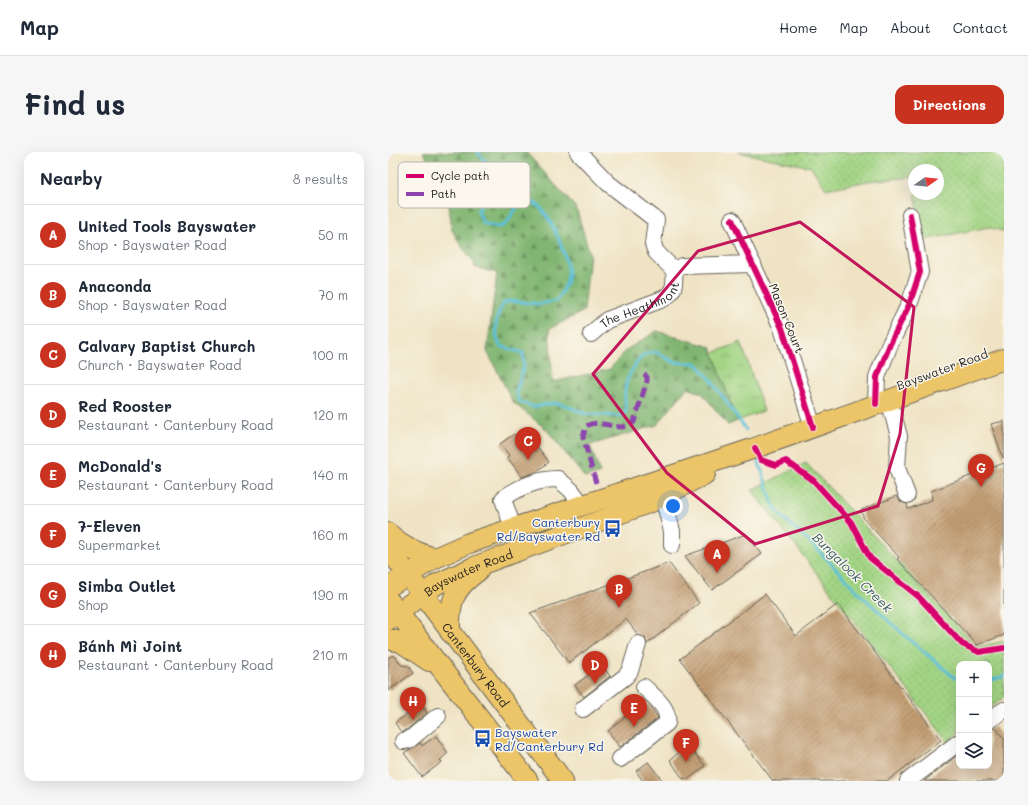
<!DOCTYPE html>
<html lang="en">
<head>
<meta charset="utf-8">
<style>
	body { margin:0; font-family:Mali,sans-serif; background:#f6f6f7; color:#1f2937 }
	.controls { position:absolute; right:12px; bottom:12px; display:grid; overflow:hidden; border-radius:8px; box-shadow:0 4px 16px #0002 }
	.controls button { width:36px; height:36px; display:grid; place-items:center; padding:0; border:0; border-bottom:1px solid #e0e1e3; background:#fff; color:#1f2937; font:20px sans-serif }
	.compass { position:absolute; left:520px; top:12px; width:36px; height:36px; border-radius:50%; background:#fff; box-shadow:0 4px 16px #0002; rotate:76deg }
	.you { position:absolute; left:285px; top:354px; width:14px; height:14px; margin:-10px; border:3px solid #fff; border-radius:50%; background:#1a73e8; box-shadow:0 0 0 6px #1a73e833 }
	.badge { display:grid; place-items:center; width:26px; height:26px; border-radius:50%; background:#c8321e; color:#fff; font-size:13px; font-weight:700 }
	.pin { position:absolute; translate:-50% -33px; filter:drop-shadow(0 1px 2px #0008) }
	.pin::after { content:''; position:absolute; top:21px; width:14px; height:12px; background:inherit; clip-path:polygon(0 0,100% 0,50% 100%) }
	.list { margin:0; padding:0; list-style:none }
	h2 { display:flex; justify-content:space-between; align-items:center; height:52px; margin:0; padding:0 16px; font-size:17px }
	h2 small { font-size:13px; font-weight:400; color:#747a83 }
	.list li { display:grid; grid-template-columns:26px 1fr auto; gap:12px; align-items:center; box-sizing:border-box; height:60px; padding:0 16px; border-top:1px solid #e0e1e3 }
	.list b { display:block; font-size:15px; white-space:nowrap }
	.list p { margin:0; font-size:13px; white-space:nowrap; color:#747a83 }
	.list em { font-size:13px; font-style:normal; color:#747a83 }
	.icon { flex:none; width:22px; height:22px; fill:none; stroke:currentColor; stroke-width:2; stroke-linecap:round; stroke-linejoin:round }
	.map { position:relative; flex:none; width:616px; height:629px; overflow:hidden; border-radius:12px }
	header { display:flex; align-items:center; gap:24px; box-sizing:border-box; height:56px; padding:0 20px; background:#fff; border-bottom:1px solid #e0e1e3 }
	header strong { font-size:19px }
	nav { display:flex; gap:22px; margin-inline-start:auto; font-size:14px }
	.intro { display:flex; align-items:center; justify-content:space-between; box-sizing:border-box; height:96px; padding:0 24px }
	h1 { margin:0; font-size:28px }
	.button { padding:10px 18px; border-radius:12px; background:#c8321e; color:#fff; font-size:14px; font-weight:700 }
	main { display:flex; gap:24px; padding:0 24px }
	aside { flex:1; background:#fff; border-radius:12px; box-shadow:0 4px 16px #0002 }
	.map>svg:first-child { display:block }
</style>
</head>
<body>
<header>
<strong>Map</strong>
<nav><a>Home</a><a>Map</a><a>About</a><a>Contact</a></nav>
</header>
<div class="intro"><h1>Find us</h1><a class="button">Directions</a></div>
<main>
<aside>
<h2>Nearby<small>8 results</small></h2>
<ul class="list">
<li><span class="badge">A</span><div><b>United Tools Bayswater</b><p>Shop · Bayswater Road</p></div><em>50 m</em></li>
<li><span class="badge">B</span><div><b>Anaconda</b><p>Shop · Bayswater Road</p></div><em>70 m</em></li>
<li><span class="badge">C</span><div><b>Calvary Baptist Church</b><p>Church · Bayswater Road</p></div><em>100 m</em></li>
<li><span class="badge">D</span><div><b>Red Rooster</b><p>Restaurant · Canterbury Road</p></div><em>120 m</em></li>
<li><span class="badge">E</span><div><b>McDonald's</b><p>Restaurant · Canterbury Road</p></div><em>140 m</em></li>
<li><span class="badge">F</span><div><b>7-Eleven</b><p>Supermarket</p></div><em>160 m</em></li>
<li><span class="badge">G</span><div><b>Simba Outlet</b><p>Shop</p></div><em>190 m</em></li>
<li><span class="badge">H</span><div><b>Bánh Mì Joint</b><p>Restaurant · Canterbury Road</p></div><em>210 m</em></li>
</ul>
</aside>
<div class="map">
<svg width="616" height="629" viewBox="0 0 616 629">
	<defs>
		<pattern id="grass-tufts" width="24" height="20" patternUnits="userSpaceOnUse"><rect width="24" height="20" fill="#a2d484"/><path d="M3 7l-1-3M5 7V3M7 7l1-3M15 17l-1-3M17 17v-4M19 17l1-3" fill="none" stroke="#8bb571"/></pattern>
		<pattern id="forest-firs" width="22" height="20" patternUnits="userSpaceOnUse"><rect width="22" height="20" fill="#81b672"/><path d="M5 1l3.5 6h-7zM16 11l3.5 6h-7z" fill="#69935d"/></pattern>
		<pattern id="park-dots" width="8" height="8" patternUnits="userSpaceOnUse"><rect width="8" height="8" fill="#a2d484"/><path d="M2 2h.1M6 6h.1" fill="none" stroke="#8bb571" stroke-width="1.8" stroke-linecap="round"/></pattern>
		<pattern id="building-hatch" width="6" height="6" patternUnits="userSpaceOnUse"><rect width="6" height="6" fill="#c29e73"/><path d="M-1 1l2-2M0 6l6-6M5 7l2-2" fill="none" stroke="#9d805e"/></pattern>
	</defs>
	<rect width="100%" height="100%" fill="#fbf7ec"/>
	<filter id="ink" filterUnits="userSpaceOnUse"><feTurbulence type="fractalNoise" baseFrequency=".025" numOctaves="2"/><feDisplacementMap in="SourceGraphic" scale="8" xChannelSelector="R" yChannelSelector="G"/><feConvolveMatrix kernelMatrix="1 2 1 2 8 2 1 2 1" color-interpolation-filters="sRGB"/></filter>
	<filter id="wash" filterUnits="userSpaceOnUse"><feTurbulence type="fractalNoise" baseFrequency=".012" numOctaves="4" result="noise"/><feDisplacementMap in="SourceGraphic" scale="16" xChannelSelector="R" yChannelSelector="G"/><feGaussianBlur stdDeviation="0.9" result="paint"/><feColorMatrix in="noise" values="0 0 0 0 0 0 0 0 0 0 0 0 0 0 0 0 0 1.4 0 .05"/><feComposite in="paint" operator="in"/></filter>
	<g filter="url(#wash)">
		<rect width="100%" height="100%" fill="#efe3c4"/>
		<path fill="url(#grass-tufts)" stroke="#5f7850" d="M353,190L376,259L349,269L325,201Z"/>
		<path fill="url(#forest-firs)" stroke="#4e6947" d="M35,0H138L188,56L202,102L196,159L161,177L165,230L222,217L238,198L269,179L323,195L349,269L340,273L314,241L299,236L269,273L202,293L212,321L197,326L159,278L125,250L99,199L109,121L86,115L87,111L74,95L64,78L59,38Z"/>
		<g fill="url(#park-dots)" stroke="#5f7850">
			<path d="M350,0H616V80L601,75L536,88L527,42H550V18H526V34L524,25L480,29L438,37L423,15Z"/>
			<path d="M418,311L589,495L616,489V545L601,557V512H571V581L560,590L364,338Z"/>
		</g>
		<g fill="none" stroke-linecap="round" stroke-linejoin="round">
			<g stroke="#5abfd8" stroke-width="3">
				<path d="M89,0C114,24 101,33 90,59L95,71L110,75L117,73C123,66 127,53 136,50C157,42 180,105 180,121C180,132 174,141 168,149L151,152L121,149L116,151C107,164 105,180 112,194L135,201L136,213L128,241L132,250L146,255L166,251L174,252L198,262L234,264L238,260C238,252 236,245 237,238C238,226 251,200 265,200C273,200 277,206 284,209C291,212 301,210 308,211L323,228L358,278"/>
				<path d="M370,308L385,352L393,364L429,397L474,444L515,482L567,526L571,527"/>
				<path d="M601,529L616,524"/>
			</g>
		</g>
		<g id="blocks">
			<g fill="url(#building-hatch)">
				<path d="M616,269V305L615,306L603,272Z"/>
				<path d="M133,281L142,293L146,290L161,310L148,320L134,325L119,305L121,303L112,292L126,282L128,285Z"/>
				<path d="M616,311V483L589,493L509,407L511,405L476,367L473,358L509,344L513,350L519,352L520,357L544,348L543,339Z"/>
				<path d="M358,382L374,402L324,438L297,404Z"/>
				<path d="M281,411L311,451L259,492L257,486L250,483L238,467L181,511L142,461Z"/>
				<path d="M377,442L408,484L450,452L553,588L499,629H385L292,507Z"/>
				<path d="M3,504H7L13,513L20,514L25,521L0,539V506Z"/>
				<path d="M214,513L222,524L196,545L187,533Z"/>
				<path d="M244,550H248L256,559L262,554L270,566L232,595L220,579L241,562L237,555Z"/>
				<path d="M33,552L39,561L17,579L13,580L7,571Z"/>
				<path d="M607,575L616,587V629H536L571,602V614H601V578Z"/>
				<path d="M48,584L60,601L52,608L54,610L34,625L16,601L32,591L34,594Z"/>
				<path d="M300,593L317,614L299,628L297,626L295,627L282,608Z"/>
				<path d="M260,610L275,629H255L248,619Z"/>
			</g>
		</g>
	</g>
	<g filter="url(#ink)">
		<use href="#blocks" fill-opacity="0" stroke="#666257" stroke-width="1"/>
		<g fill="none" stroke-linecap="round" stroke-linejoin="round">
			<defs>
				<g id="minor">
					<path d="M190,0L220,31L268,68L265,92L268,100L286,118"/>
					<path d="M344,68L394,176L425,275"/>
					<path id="s1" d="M203,182L219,168L275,147C287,140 287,132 286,118L294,114L365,112"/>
					<path d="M501,248L511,284L509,316L519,343"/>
					<path d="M488,252L489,225L502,192L521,153L532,120L522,63"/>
					<path d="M275,345L284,379V393"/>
					<path d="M125,376L115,347C130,335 151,327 170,327L183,338L195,354"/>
					<path d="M195,557L238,524L242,519L250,492"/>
					<path d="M601,568L616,558"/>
					<path d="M15,589L21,588L50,564"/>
					<path d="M232,607L279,571C282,556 266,545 256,535"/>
					<path d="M520,629L571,590"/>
				</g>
				<g id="major">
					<path d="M0,381C15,394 28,401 47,406"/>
					<path id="s2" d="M0,396L175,629"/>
					<path d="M0,435L47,406L81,391L364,297L616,207"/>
					<path d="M2,450L140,629"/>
					<path id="s3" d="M0,468L49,432L86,415L263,350L317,322"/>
					<path d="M62,480C61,450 65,437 90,419"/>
					<path d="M0,487L13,490L41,509"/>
				</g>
			</defs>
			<use href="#minor" stroke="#666257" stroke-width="18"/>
			<use href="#major" stroke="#666257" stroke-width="22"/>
			<use href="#minor" stroke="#fff" stroke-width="16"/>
			<use href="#major" stroke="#edc569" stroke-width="20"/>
			<path stroke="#8e44ad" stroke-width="5" stroke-dasharray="10 5" stroke-linecap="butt" d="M208,331L195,285L198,274C213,265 233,283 246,270L259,229V225L254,220"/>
			<defs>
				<g id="cycleway">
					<path d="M344,68L394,176L425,275"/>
					<path d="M488,252L489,225L502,192L521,153L532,120L522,63"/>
					<path d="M367,296L373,308L388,313L398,309L425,328L456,362L463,370L482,406L531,445L574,492L591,500L616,496"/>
				</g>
			</defs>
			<use href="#cycleway" stroke="#fbf7ec" stroke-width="8"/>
			<use href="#cycleway" stroke="#d6006c" stroke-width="6"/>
		</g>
	</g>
	<path fill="none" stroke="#c2185b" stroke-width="3" stroke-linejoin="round" d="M412,70L526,155L512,282L490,354L367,392L279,321L205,222L310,99Z"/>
	<defs>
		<symbol id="bus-bare" viewBox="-9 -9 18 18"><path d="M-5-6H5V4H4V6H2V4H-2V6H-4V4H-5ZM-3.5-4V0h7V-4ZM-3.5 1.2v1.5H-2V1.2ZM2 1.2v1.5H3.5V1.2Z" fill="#1a4fb4" stroke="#fbf7ec" stroke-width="2.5" paint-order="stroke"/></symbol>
	</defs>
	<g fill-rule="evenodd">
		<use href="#bus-bare" x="212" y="364" width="25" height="25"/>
		<use href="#bus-bare" x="82" y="574" width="25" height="25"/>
	</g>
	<g text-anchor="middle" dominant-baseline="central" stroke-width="3" stroke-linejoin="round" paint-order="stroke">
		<g font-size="12" fill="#1c1c1c" stroke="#fbf7ec">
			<text stroke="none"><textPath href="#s1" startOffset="58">The Heathmont</textPath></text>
			<text transform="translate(399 166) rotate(68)">Mason Court</text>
			<text transform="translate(554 217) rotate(-20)">Bayswater Road</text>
			<text stroke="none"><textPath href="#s3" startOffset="94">Bayswater Road</textPath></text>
			<text stroke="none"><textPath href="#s2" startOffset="146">Canterbury Road</textPath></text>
		</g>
		<g font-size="12" fill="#164399" stroke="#fbf7ec" text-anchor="end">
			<text x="212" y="370">Canterbury<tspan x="212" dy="14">Rd/Bayswater Rd</tspan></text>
			<text x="107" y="580" text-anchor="start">Bayswater<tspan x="107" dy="14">Rd/Canterbury Rd</tspan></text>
		</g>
		<g font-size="13" font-style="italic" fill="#355d67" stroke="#fbf7ec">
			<text transform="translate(465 420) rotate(45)">Bungalook Creek</text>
		</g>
	</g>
	<rect x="10" y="10" width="132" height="46" rx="6" fill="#fbf7ec" stroke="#b8b5ae" stroke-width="1"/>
	<rect x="18" y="22" width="18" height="4" fill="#d6006c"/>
	<rect x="18" y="40" width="18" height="4" fill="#8e44ad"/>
	<g font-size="11" fill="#1c1c1c">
		<text x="43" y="28">Cycle path</text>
		<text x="43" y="46">Path</text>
	</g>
</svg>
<div class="controls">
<button>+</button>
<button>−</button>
<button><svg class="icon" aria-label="layers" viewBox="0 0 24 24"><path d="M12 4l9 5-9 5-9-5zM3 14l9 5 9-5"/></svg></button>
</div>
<svg class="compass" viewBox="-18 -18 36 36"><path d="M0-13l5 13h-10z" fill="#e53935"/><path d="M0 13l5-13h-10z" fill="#747a83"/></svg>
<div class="you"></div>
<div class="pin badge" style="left:329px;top:421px">A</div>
<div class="pin badge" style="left:231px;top:456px">B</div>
<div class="pin badge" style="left:140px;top:308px">C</div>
<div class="pin badge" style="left:207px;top:532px">D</div>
<div class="pin badge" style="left:246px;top:575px">E</div>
<div class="pin badge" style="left:298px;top:610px">F</div>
<div class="pin badge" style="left:593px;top:335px">G</div>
<div class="pin badge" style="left:25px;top:568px">H</div>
</div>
</main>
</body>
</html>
